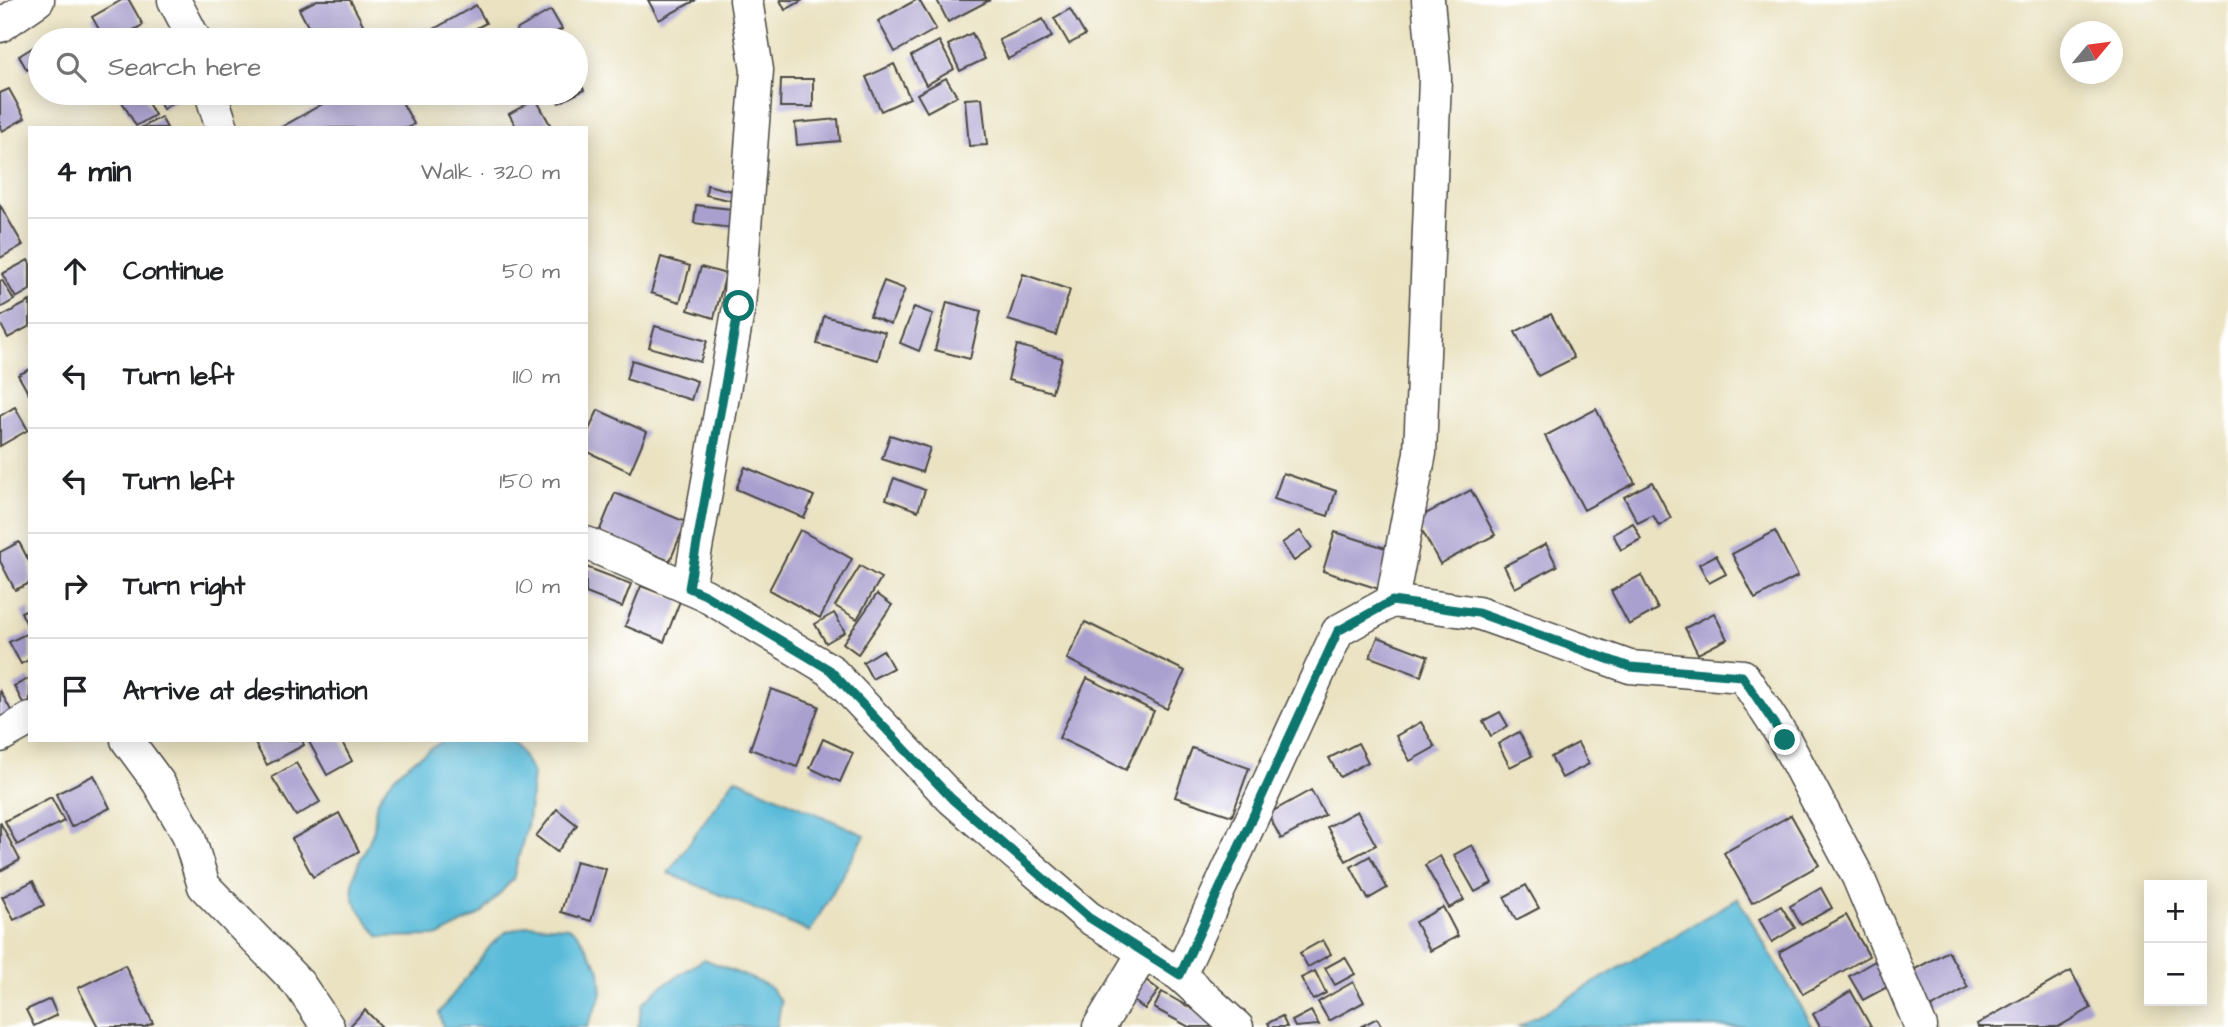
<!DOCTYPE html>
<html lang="en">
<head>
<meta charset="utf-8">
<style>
	body { margin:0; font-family:"Architects Daughter",sans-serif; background:#f6f6f6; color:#202124 }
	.controls { position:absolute; right:21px; bottom:21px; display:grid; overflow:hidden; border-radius:0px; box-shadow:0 4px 18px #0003 }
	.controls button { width:63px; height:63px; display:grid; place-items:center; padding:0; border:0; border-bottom:2px solid #e0e0e0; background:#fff; color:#202124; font:35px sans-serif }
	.compass { position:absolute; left:2060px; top:21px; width:63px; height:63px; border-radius:50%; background:#fff; box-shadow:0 4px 18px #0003; rotate:61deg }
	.stop { position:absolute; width:21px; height:21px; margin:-16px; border:5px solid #0f766e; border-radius:50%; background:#fff }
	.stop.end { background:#0f766e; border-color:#fff; box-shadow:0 2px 7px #0008 }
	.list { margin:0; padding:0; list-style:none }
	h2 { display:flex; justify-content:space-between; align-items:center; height:91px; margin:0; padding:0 28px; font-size:30px }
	h2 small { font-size:23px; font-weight:400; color:#757577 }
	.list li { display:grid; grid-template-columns:46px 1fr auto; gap:21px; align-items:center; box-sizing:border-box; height:105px; padding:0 28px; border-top:2px solid #e0e0e0 }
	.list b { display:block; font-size:26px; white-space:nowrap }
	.list em { font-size:23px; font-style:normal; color:#757577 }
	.icon { flex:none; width:38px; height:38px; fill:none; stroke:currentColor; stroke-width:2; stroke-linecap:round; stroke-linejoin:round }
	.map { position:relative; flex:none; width:2228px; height:1027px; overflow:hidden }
	.search { position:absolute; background:#fff; box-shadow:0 4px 18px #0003; left:28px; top:28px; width:560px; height:77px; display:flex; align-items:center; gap:18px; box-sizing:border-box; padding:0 24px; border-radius:38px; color:#757577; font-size:26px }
	.panel { position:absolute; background:#fff; box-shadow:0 4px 18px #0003; left:28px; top:126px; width:560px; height:616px; border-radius:0px }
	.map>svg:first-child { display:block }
</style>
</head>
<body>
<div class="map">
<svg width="2228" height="1027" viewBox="0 0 2228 1027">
	<rect width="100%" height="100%" fill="#fff"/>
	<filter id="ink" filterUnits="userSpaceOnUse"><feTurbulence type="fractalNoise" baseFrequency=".0143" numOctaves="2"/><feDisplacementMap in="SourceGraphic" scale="14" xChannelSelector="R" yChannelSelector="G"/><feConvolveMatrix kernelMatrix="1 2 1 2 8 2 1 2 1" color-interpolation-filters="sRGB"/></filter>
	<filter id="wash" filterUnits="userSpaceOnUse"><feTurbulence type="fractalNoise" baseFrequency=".00686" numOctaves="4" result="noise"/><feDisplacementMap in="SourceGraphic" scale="28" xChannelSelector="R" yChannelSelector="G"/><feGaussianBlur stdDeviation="1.57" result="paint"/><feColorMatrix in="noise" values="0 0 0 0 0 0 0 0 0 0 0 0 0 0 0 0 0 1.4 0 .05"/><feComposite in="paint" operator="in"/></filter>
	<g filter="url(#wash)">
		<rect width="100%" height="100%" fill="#eae2c1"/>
		<g fill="#5abbd9" stroke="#427382" stroke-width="2">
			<path d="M444,740H511L520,750L533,774L528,821L513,879L482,913L439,936L380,937C373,928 354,906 353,896C350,873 364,855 372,835C377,825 373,813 377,803C390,773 418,757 444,740Z"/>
			<path d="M735,778L865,835L810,932L668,873Z"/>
			<path d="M1738,898L1813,1027H1519Z"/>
			<path d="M529,925L568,927L578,934L600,970L602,994L587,1027H443L439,1013L491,945L506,932Z"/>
			<path d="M704,959L769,986L781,1002L777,1027H638L642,1004L659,988Z"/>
		</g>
		<g id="blocks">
			<g fill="#aaa0cf">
				<path d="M122,0H129L143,25L115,40H105L92,17Z"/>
				<path d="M317,0H350L365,28L341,40H315L299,9Z"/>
				<path d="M648,0H696L659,20Z"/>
				<path d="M780,0H803L785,10Z"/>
				<path d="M916,0H919L936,29L895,52L878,21Z"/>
				<path d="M937,0H990L948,22Z"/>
				<path d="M476,5L486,23L455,40H433L429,32Z"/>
				<path d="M1070,9L1085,35L1069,44L1054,18Z"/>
				<path d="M551,10L562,29L542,40H522L516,30Z"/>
				<path d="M1043,19L1052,37L1008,59L999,40Z"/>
				<path d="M75,33L79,40H63Z"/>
				<path d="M972,33L985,59L960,71L948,45Z"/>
				<path d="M939,41L954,69L926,85L911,56Z"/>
				<path d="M40,43V63L27,70L19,56Z"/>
				<path d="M894,64L910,98L881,111L866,77Z"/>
				<path d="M576,75L584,90L559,103L553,93H576Z"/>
				<path d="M946,78L957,96L927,112L917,94Z"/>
				<path d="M781,79H813V107H780Z"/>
				<path d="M9,89L25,118L2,131L0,127V93Z"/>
				<path d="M117,93H142L155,115L136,126Z"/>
				<path d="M154,93H173L177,100L163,109Z"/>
				<path d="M342,93H397L414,124L408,128H280Z"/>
				<path d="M512,93H535L519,104Z"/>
				<path d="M982,98L987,145L969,146L965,99Z"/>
				<path d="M536,99L552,128H517L509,114Z"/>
				<path d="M161,117L167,128H141Z"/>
				<path d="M838,119L840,141L797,145L795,123Z"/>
				<path d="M707,185L740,193L738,202L706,195Z"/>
				<path d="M0,205L23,245L0,258Z"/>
				<path d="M696,205L740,210L738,229L694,223Z"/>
				<path d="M661,257L690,266L680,302L651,293Z"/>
				<path d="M28,260L30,264V290L16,298L2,274Z"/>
				<path d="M701,267L726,274L714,318L688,310Z"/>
				<path d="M1023,274L1070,290L1056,335L1008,320Z"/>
				<path d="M2,280L14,300L0,308V281Z"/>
				<path d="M884,281L905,289L891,324L870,316Z"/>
				<path d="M30,301V326L8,338L0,323V317Z"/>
				<path d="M947,302L981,311L970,359L935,350Z"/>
				<path d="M914,307L933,314L919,351L900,343Z"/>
				<path d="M1551,314L1574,358L1538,376L1515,332Z"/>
				<path d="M824,316L885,332L878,360L817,344Z"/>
				<path d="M655,326L707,341L700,362L649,347Z"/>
				<path d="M1017,345L1062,358L1052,392L1008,380Z"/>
				<path d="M632,360L697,381L691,400L626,379Z"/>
				<path d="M30,369V396L18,375Z"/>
				<path d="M15,407L28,430L0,446V416Z"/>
				<path d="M1596,409L1635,483L1584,510L1545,436Z"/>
				<path d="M598,410L647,432L630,472L586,451V436Z"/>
				<path d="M890,435L930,448L922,472L882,459Z"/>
				<path d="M745,467L814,496L804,518L736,489Z"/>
				<path d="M1283,473L1336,491L1328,516L1274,499Z"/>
				<path d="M894,478L925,490L918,511L886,499Z"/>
				<path d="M1652,482L1671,518L1659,526L1653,515L1638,523L1624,497Z"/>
				<path d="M1471,490L1495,535L1440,564L1416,519Z"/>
				<path d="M615,493L686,522L670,561L599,532Z"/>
				<path d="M1633,523L1641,539L1621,550L1613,534Z"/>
				<path d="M800,530L852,559L820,618L769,590Z"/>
				<path d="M1300,531L1312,548L1294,561L1282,543Z"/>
				<path d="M1775,531L1798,576L1755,599L1732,554Z"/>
				<path d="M1335,532L1395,551L1382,590L1323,571Z"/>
				<path d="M19,542L30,563V583L15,590L0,561V552Z"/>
				<path d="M1546,544L1557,566L1515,588L1504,566Z"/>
				<path d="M1716,555L1726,574L1709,583L1699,564Z"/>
				<path d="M860,566L881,578L857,619L835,606Z"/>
				<path d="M586,567L631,584L622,607L586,593Z"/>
				<path d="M1641,575L1658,609L1629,625L1611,591Z"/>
				<path d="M641,586L680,601L664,642L625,626Z"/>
				<path d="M877,594L892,605L858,654L843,643Z"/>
				<path d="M30,608V623L27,625L21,612Z"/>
				<path d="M834,613L845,632L826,643L815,624Z"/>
				<path d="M1714,613L1727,639L1698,654L1685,628Z"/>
				<path d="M1085,622L1185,671L1167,709L1067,659Z"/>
				<path d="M30,632V659L21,664L9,642Z"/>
				<path d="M1378,637L1428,656L1421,676L1370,657Z"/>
				<path d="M883,650L893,668L872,679L863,662Z"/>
				<path d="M30,678V702L24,705L14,686Z"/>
				<path d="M1087,678L1154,711L1126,770L1059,738Z"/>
				<path d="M771,689L819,706L797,767L750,749Z"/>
				<path d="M0,690L14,716L0,724Z"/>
				<path d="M1500,712L1508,726L1491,736L1483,721Z"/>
				<path d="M1421,722L1435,747L1410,761L1396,736Z"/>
				<path d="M1519,732L1532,756L1510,767L1498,744Z"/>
				<path d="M823,739L853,753L840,782L810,768Z"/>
				<path d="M253,740H302L304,745L267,765Z"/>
				<path d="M308,740H341L352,761L327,775Z"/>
				<path d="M1358,743L1368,762L1340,777L1329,758Z"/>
				<path d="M1578,743L1589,764L1562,778L1551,757Z"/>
				<path d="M1192,748L1249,768L1232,816L1175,797Z"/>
				<path d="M296,763L320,802L296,816L272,777Z"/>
				<path d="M94,775L110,808L71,827L56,794Z"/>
				<path d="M1311,790L1325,815L1281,839L1268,814Z"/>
				<path d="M51,797L64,821L17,845L5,821Z"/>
				<path d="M557,809L577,825L557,852L536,836Z"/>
				<path d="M1357,811L1376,845L1346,861L1327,827Z"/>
				<path d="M339,813L359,851L313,877L292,839Z"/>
				<path d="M1791,815L1819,865L1752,903L1724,853Z"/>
				<path d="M0,822L20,860L0,871Z"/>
				<path d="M1472,845L1492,883L1475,892L1454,855Z"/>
				<path d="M1370,856L1387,888L1368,899L1351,867Z"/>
				<path d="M1440,856L1464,900L1449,908L1425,865Z"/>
				<path d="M576,861L606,869L591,921L561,912Z"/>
				<path d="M33,881L44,905L14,920L2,897Z"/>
				<path d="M1526,885L1539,908L1516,920L1504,897Z"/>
				<path d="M1821,888L1832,908L1801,925L1790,906Z"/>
				<path d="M1781,906L1795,928L1772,942L1759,919Z"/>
				<path d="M1443,907L1458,936L1430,951L1415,922Z"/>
				<path d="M1846,915L1869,956L1803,994L1779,952Z"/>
				<path d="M1323,940L1331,954L1308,967L1300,953Z"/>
				<path d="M1948,951L1968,987L1927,1010L1906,974Z"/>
				<path d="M1345,957L1355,974L1335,985L1325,968Z"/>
				<path d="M1875,961L1889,986L1863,1000L1849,976Z"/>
				<path d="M125,965L153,1023L145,1027H98L78,988Z"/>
				<path d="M1315,971L1326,993L1313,1000L1301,978Z"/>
				<path d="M2071,971L2091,1008L2058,1027H1978L1977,1024Z"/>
				<path d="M1142,977L1159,990L1145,1009L1128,997Z"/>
				<path d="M1353,982L1364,1002L1329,1021L1318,1002Z"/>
				<path d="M1851,991L1871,1027H1820L1813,1014Z"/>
				<path d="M1162,992L1219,1024L1217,1027H1189L1154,1008Z"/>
				<path d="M50,999L57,1015L34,1026L26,1010Z"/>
				<path d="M365,1010L382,1027H349Z"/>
				<path d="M1311,1011L1319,1025L1295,1027L1292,1021Z"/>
				<path d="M1282,1016L1287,1027H1270L1268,1023Z"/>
				<path d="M1377,1018L1382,1027H1360Z"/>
			</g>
		</g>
	</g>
	<g filter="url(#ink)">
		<use href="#blocks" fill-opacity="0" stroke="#484642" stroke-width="2"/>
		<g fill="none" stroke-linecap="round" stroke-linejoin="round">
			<defs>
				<g id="minor">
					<path d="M174,0L195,40"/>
					<path d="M0,26L38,0"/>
					<path d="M211,93L222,128"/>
					<path d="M586,543L705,595L830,670L952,799L1088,917L1180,975L1237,1027"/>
					<path d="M689,588L739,306L757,70L746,0"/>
					<path d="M1392,601L1478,613L1630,667L1743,676L1785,740L1858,877L1921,1027"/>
					<path d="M0,736L30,719"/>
					<path d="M127,740L158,782L188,834L204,886L299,984L328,1027"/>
					<path d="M1180,975L1338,631L1392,601L1420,453L1435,79L1428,0"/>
					<path d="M1099,1027L1144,952"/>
				</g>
			</defs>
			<use href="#minor" stroke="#484642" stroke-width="35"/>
			<use href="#minor" stroke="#fff" stroke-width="32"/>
		</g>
	</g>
	<g fill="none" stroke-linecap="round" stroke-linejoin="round" filter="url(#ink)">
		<path stroke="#0f766e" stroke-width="9" d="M739,306L689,588L705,595L830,670L952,799L1088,917L1180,975L1338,631L1392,601L1478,613L1630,667L1742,676L1785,740"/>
	</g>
</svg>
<div class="controls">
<button>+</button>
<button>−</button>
</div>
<svg class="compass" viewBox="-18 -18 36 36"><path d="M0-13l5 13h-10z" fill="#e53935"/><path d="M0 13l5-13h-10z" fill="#757577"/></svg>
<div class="stop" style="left:739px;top:306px"></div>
<div class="stop end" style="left:1785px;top:740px"></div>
<div class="search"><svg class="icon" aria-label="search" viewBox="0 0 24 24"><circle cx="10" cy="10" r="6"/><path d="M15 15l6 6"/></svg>Search here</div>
<section class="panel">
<h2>4 min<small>Walk · 320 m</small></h2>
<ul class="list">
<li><svg class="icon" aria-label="ahead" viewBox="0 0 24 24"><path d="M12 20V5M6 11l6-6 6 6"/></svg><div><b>Continue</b></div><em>50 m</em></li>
<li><svg class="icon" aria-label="left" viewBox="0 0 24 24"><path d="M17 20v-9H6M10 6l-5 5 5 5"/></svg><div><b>Turn left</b></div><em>110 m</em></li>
<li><svg class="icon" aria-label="left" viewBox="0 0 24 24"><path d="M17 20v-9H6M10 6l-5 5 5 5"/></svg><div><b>Turn left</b></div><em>150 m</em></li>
<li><svg class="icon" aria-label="right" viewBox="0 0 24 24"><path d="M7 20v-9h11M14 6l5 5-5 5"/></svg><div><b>Turn right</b></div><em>10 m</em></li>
<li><svg class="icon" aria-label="arrive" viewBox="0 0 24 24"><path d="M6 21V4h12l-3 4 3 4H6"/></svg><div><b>Arrive at destination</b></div></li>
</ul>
</section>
</div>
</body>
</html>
